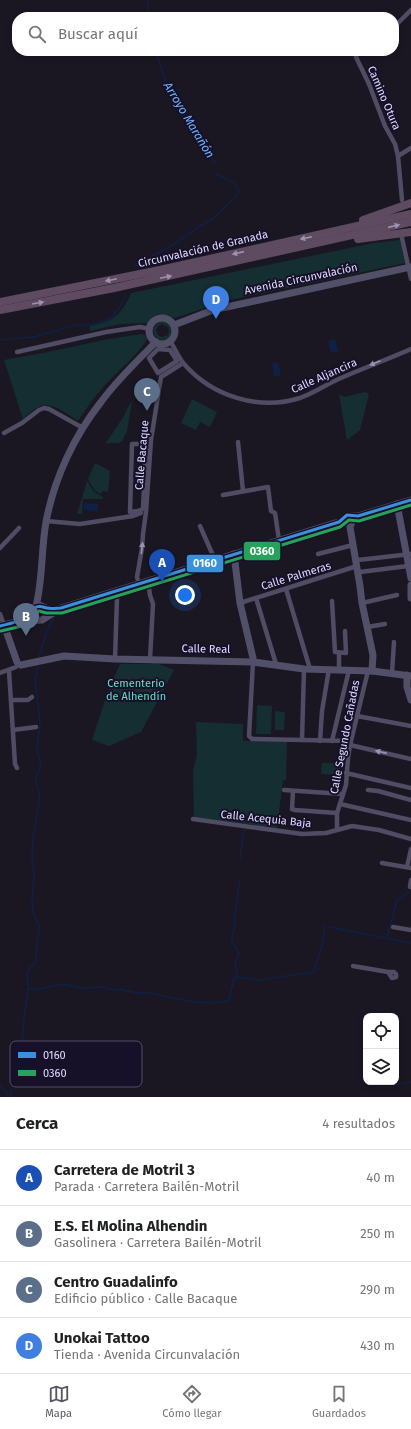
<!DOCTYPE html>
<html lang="es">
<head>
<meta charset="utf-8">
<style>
	body { margin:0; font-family:"Fira Sans",sans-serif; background:#f6f6f6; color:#202124 }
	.controls { position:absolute; right:12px; bottom:12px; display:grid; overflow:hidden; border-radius:8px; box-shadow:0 2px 6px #0003 }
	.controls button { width:36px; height:36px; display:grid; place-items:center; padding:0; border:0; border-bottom:1px solid #e0e0e0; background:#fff; color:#202124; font:20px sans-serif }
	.you { position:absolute; left:185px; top:595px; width:14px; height:14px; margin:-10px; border:3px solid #fff; border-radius:50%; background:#1a73e8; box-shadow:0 0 0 6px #1a73e833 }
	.badge { display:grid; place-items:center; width:26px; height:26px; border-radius:50%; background:#575663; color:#fff; font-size:13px; font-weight:700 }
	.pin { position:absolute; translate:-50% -33px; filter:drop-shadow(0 1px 2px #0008) }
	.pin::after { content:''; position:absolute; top:21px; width:14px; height:12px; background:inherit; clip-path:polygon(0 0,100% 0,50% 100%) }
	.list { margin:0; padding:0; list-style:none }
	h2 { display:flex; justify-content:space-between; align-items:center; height:52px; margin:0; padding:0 16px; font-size:17px }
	h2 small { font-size:13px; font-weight:400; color:#757577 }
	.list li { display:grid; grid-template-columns:26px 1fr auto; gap:12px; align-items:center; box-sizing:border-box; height:56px; padding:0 16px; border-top:1px solid #e0e0e0 }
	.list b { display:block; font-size:15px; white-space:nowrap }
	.list p { margin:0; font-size:13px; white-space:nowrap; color:#757577 }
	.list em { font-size:13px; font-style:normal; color:#757577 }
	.icon { flex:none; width:22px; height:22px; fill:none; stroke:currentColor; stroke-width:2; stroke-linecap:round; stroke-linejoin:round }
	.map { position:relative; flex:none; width:411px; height:1097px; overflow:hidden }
	.search { position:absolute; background:#fff; box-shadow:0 2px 6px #0003; left:12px; right:12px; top:12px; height:44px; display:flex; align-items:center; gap:10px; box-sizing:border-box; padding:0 14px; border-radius:16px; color:#757577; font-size:15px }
	.sheet { height:276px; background:#fff }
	nav { display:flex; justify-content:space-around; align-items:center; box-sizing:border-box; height:56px; border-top:1px solid #e0e0e0; background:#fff; font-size:11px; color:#757577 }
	nav a { display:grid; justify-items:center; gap:2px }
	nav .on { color:#575663 }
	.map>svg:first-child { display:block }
</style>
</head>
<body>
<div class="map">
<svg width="411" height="1097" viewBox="0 0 411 1097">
	<rect width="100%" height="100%" fill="#1a1723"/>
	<g fill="#152e31" fill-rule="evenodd">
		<path d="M400,240L405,263L225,301L175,318L158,314L153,317L147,323L120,324L90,331V326C112,322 122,315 131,293L374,243Z"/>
		<path d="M162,321C173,322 176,335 165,340C151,341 149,325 162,321ZM162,324L168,327L169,331L168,335L162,337L158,335L156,330L158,326Z"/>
		<path d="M142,334L145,335L147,338C145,348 113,376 104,386C94,397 86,409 78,421C69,415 53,402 41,406C34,408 28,415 23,419L4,360L43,353L109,339Z"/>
		<path d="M365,392L369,394L360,430L347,440L339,394L345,397Z"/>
		<path d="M192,399L217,412L210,427L200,422L196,430L181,423Z"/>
		<path d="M132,401L127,431L122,441L119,443H110L107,444L106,443L124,416L128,407Z"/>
		<path d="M95,463L110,471L108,492L103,491L100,494L95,491L88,479Z"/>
		<path d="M87,481L94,492L103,497V499H83L82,514H77Z"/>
		<path d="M153,662L174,670L141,732L109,746L92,740L108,691L120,664H152Z"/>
		<path d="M257,705L272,706L271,734H256Z"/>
		<path d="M275,711L285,712L284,730H275Z"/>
		<path d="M196,722L243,724V741H287L286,780H283L277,828L194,817L193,770L197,755Z"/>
		<path d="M322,763H343L342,775L321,774Z"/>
	</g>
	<g fill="#0f2046">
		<path d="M335,339L338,352L331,353L328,341Z"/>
		<path d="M278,362L281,375L274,377L272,364Z"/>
		<path d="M84,503L98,504V511L84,510Z"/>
	</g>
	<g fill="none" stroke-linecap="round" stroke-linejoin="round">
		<g stroke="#0f2046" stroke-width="1.5">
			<path d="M147,0L150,17"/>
			<path d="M156,51L164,78L200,137L216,165"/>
			<path d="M135,266L174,244L200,226L214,218L237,195L239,190C235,181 224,178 216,174"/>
			<path d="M0,340L34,337L76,325H91L102,322L111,317L119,309L126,295"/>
			<path d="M39,657L47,631L55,615"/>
			<path d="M240,859L243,834L246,830"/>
			<path d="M329,927L411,943"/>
			<path d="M387,938L397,900L409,892"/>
			<path d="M236,977L237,972L235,964L239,953L232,942V936L235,926L234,919L240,881"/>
			<path d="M28,989H40L63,984L82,988L104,987L107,989L122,990L138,993L145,992C168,996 207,1008 229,1000L234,979L236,977L259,980L314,972L321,949L325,926"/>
			<path d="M22,1040L23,1037L24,1019L28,989L27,971L36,962L37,942L40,928L33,912L32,898L34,878L32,857L33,840L40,796L35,779L41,765L37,751L40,722L35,679L38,666"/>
			<path d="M0,1085L10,1097"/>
			<path d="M396,1085L411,1082"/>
			<path d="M11,1097L13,1069L18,1047"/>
		</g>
		<g stroke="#4f4c64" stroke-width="4.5">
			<path d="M394,27L411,10"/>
			<path d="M357,51L356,57L369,84L385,126L395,144L398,156L402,200"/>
			<path d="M398,156L411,148"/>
			<path d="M402,238L411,279"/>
			<path d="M170,341C175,348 178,357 184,364C212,396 258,411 300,398C314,393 327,384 341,378C364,368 388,359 411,349"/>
			<path d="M158,349L170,350L177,361L158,373L149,358Z"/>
			<path d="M17,352L106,332L140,327L150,329"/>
			<path d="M4,433L22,423L39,410L44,408L49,409L83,428"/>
			<path d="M238,442L243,491"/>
			<path d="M132,444H146L143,509L138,511L130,512Z"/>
			<path d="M223,495L268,487L271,511L275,513L279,540"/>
			<path d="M46,521L80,524L133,516L141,513"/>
			<path d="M200,526L215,560"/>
			<path d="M0,548L19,528"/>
			<path d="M318,554L353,545"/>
			<path d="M358,560L411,554"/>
			<path d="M360,572L408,566"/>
			<path d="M148,581L150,595L153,604L150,659"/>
			<path d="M139,584L137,577L142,548L143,534L146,512L151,440L161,377L183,363"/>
			<path d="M286,589L310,669"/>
			<path d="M115,591L117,598L115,659"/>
			<path d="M256,598L276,664"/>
			<path d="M332,601L335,652L346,653L345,631"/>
			<path d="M240,603L357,566"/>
			<path d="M362,603L397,595"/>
			<path d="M0,614L4,625"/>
			<path d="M367,627L385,624"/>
			<path d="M253,662L249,736L252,739L351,741"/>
			<path d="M339,669V653"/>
			<path d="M9,671L15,764L17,768"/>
			<path d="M0,673L16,667"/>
			<path d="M392,673L394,642"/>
			<path d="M11,700H28L32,697"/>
			<path d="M357,716L411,726"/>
			<path d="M13,730L36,727"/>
			<path d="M302,740L304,669"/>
			<path d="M320,741L322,711L329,669"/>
			<path d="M332,741L349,670"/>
			<path d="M350,745L411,759"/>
			<path d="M346,773L411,788"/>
			<path d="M284,790L343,794"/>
			<path d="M368,790L378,791L411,800"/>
			<path d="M293,791L292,809L295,810L337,813"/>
			<path d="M340,804L411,820"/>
			<path d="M193,819L302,834L326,833L352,826L379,830L411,839"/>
			<path d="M337,830V813L346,785L348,758L350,745L368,671"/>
			<path d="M382,863L411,868"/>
			<path d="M407,867L411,849"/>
			<path d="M410,887L411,880"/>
			<path d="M393,927L411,930"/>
			<path d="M353,966L388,972H394L396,974V977L392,978L388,972"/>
		</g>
		<g stroke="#525069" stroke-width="7">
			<circle cx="162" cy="331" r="13"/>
			<path d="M174,325L213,310L411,267"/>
			<path d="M397,504L411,578"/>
			<path d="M352,522L350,527L360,586L362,603L373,655L372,671"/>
			<path d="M234,554L240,603L253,658V662"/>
			<path d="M411,585V598"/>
			<path d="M36,606C43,579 41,550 46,522C54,479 74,436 101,402C117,380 137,361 156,342"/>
			<path d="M4,625L17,662"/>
			<path d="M21,665L64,656L115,659L253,662L304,669L372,671L411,676"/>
			<path d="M407,675V687L411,700"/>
		</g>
		<g stroke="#584d68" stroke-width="7">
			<path d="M351,516H358L411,500"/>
			<path d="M22,619L33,611L36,606L39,605L46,608L47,611V616"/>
			<path d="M0,626L20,621L42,620L61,608L335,523L345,522"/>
		</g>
		<g stroke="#5e4b61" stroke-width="8">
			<path d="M363,220L411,203"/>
			<path d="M358,239L411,232"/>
			<path d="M0,302L160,270L411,214"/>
			<path d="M0,310L114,288L411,222"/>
		</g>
		<defs>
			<path id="bus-1" d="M0,626C11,623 29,621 34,608C40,605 42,607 47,608C51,609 57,608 61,608L339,522L347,515L358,516L411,500"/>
			<path id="bus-2" d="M1,631L22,626L39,611L46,613H62L340,527L349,520L359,521L411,505"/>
		</defs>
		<use href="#bus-1" stroke="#161129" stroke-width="6"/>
		<use href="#bus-2" stroke="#161129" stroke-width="6"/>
		<use href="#bus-1" stroke="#3a90db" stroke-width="3"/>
		<use href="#bus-2" stroke="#27a25a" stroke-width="3"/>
	</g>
	<defs><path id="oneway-solid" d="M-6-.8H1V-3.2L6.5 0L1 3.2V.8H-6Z"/></defs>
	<g fill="#9f92b0">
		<use href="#oneway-solid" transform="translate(394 226) rotate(-13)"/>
		<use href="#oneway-solid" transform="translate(306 238) rotate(168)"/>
		<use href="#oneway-solid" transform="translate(238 253) rotate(167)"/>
		<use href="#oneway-solid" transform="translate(166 277) rotate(-12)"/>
		<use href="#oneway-solid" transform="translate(111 280) rotate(168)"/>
		<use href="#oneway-solid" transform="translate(38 303) rotate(-10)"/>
	</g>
	<g fill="#9893b1">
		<use href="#oneway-solid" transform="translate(375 363) rotate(157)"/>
		<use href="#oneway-solid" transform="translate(142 548) rotate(-84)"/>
		<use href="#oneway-solid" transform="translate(381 752) rotate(-167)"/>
	</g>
	<g text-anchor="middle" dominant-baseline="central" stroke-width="4" stroke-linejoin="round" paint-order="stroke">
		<g font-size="11" fill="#e0dafe" stroke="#161129">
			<text transform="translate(384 98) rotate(67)">Camino Otura</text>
			<text transform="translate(203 249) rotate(-13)">Circunvalación de Granada</text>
			<text transform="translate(301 279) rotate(-12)">Avenida Circunvalación</text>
			<text transform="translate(324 376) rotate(-24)">Calle Aljancira</text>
			<text transform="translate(142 455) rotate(-85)">Calle Bacaque</text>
			<text transform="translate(296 576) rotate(-17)">Calle Palmeras</text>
			<text transform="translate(206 649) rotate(1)">Calle Real</text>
			<text transform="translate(345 737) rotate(-79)">Calle Segundo Cañadas</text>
			<text transform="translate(266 819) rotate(6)">Calle Acequia Baja</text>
		</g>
		<g font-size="11" fill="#66ddc6" stroke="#161129">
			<text x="136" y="683">Cementerio<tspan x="136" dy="13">de Alhendín</tspan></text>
		</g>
		<g font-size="12" font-style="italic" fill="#6bb1fb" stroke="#161129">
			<text transform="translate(189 120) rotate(59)">Arroyo Marañón</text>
		</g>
	</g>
	<rect x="10" y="1041" width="132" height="46" rx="6" fill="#161129" stroke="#534d69" stroke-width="1"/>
	<rect x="18" y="1052" width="18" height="6" fill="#3a90db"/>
	<rect x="18" y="1070" width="18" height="6" fill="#27a25a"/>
	<g font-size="11" fill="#e0dafe">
		<text x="43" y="1059">0160</text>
		<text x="43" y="1077">0360</text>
	</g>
	<g stroke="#161129" stroke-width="1.5">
		<rect x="243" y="541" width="38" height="20" rx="4" fill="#27a25a"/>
		<rect x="186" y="554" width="38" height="19" rx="4" fill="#3a90db"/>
	</g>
	<g font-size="11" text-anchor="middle" font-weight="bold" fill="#fff">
		<text x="262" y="555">0360</text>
		<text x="205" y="567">0160</text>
	</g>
</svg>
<div class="controls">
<button><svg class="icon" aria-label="locate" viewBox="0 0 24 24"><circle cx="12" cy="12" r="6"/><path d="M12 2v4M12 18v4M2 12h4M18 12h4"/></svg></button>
<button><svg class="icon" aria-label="layers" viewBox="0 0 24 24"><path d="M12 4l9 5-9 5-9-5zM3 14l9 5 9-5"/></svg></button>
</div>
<div class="you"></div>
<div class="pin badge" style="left:162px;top:582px;background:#1a4fb4">A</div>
<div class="pin badge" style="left:26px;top:636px;background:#5c6f8a">B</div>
<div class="pin badge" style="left:147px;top:411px;background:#5c6f8a">C</div>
<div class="pin badge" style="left:216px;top:319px;background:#3f7fe0">D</div>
<div class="search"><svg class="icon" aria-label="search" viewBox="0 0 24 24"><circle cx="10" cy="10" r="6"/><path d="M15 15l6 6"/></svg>Buscar aquí</div>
</div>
<section class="sheet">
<h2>Cerca<small>4 resultados</small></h2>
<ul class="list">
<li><span class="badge" style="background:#1a4fb4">A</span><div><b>Carretera de Motril 3</b><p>Parada · Carretera Bailén-Motril</p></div><em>40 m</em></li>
<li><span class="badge" style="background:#5c6f8a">B</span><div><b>E.S. El Molina Alhendin</b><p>Gasolinera · Carretera Bailén-Motril</p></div><em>250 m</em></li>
<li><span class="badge" style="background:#5c6f8a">C</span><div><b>Centro Guadalinfo</b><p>Edificio público · Calle Bacaque</p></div><em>290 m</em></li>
<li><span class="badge" style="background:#3f7fe0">D</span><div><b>Unokai Tattoo</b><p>Tienda · Avenida Circunvalación</p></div><em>430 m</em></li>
</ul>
</section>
<nav>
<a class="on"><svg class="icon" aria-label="map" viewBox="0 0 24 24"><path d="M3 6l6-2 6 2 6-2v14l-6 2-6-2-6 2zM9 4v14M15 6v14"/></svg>Mapa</a>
<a><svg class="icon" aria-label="directions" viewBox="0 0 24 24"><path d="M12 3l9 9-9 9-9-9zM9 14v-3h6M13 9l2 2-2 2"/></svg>Cómo llegar</a>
<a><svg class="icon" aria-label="saved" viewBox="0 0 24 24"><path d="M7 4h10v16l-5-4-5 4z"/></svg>Guardados</a>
</nav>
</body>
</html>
